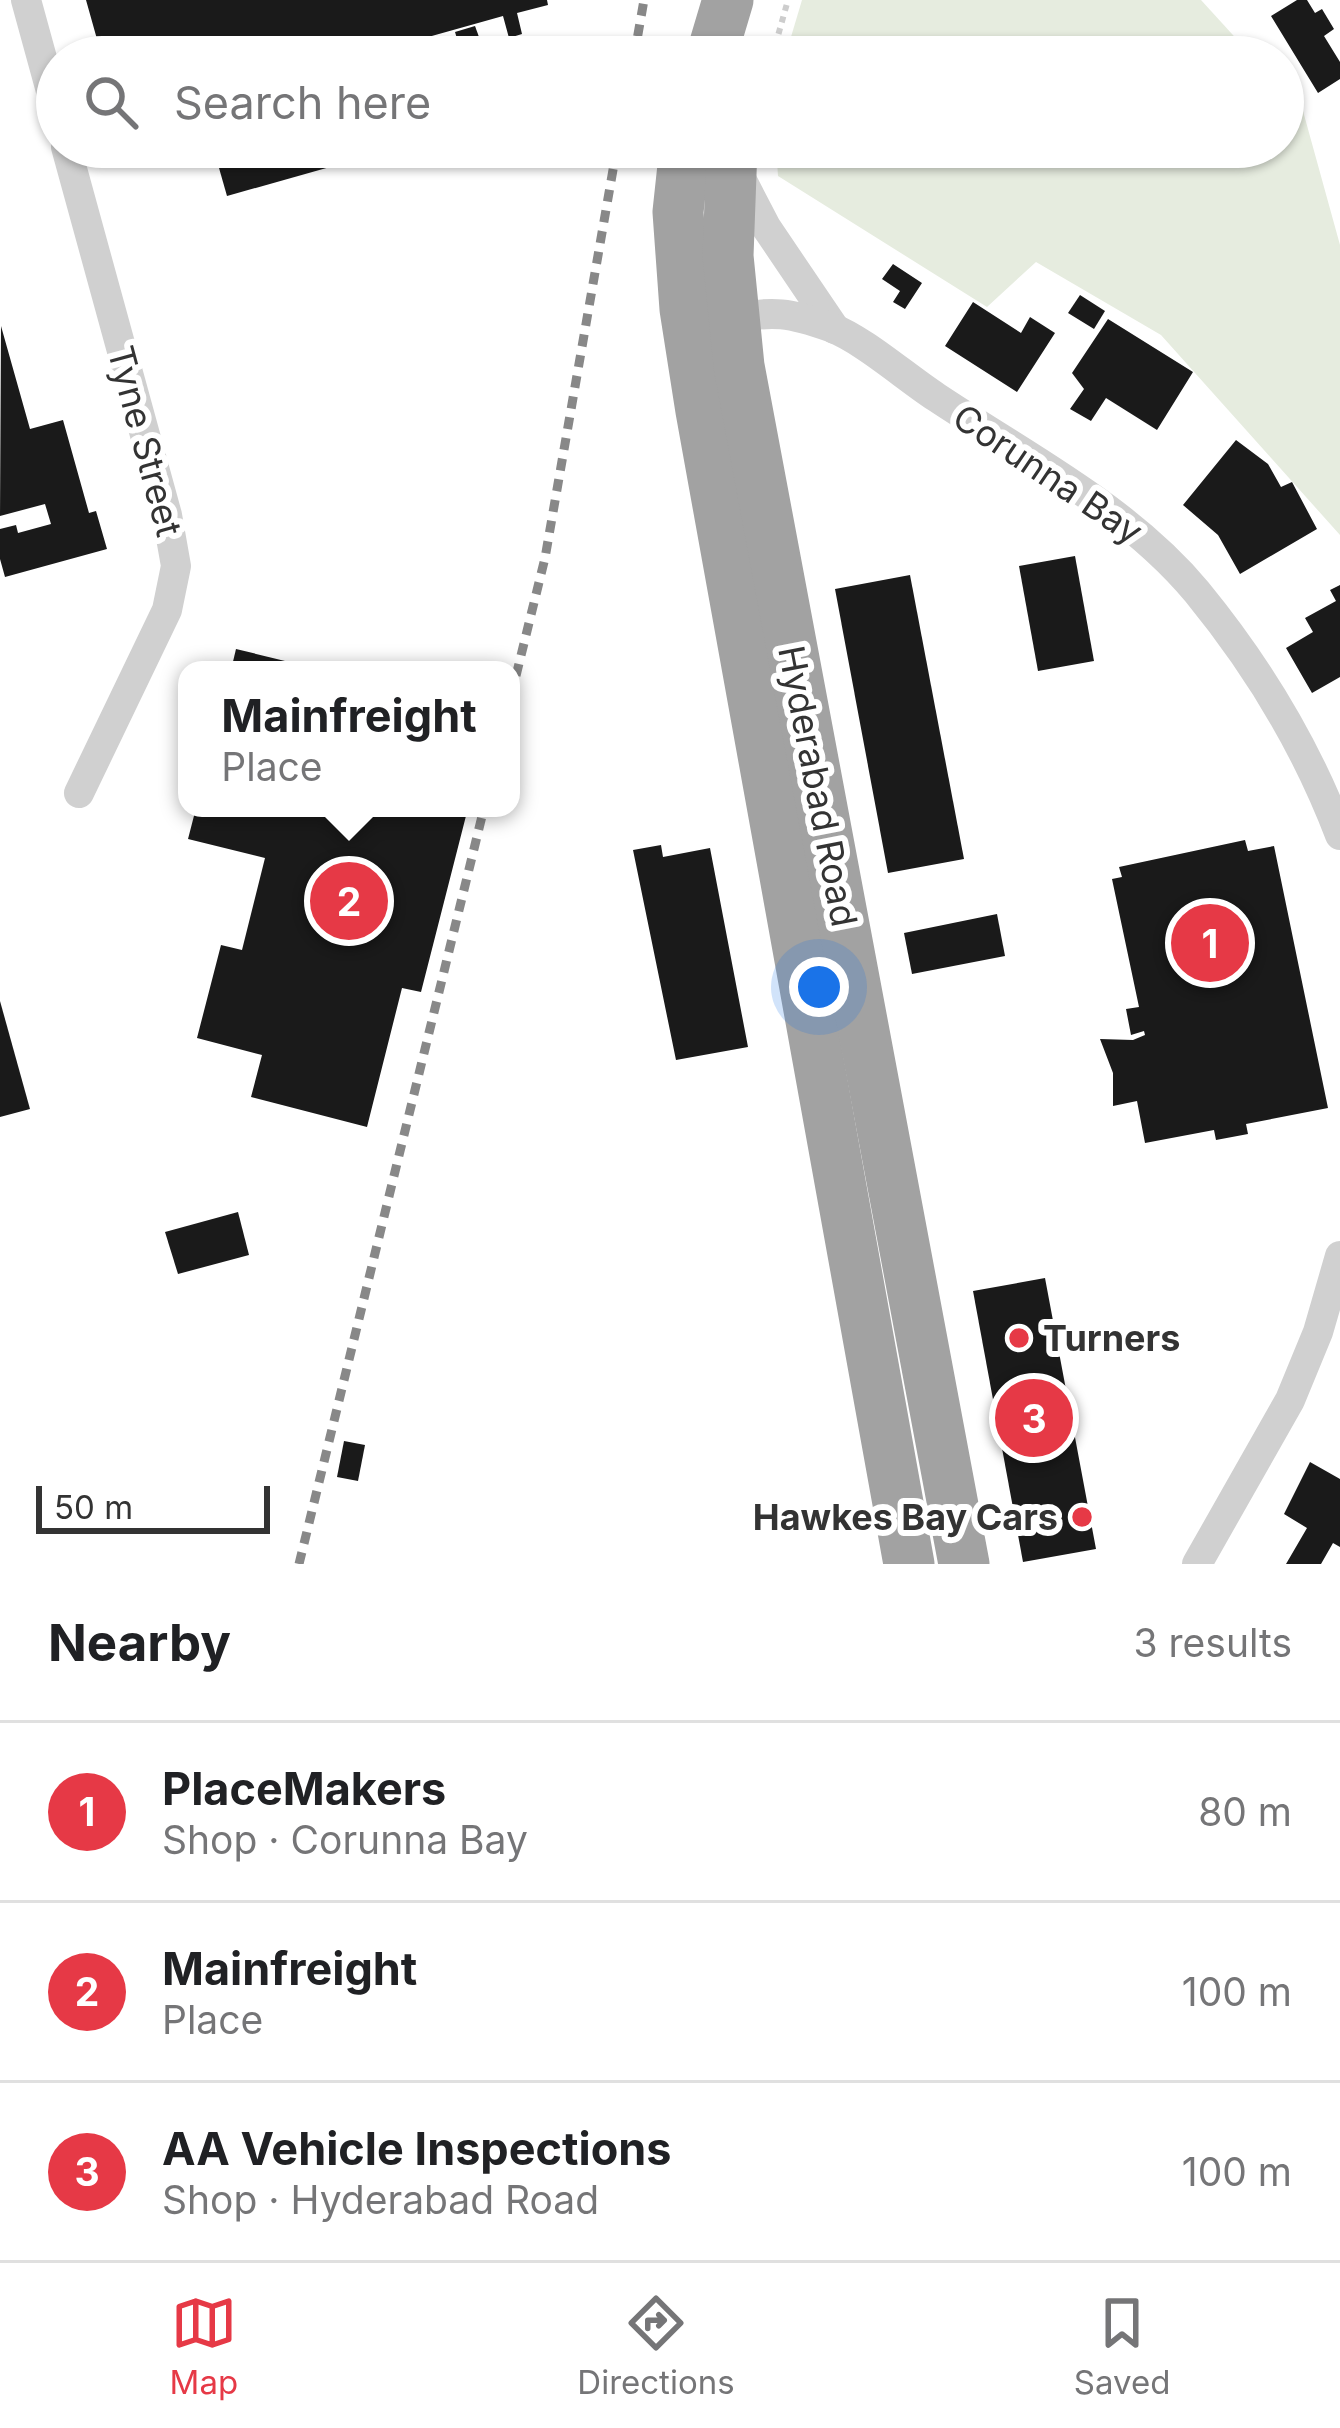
<!DOCTYPE html>
<html lang="en">
<head>
<meta charset="utf-8">
<style>
	body { margin:0; font-family:Inter,sans-serif; background:#f6f6f6; color:#202124 }
	.scale { position:absolute; left:36px; bottom:30px; width:234px; box-sizing:border-box; padding-left:12px; border:6px solid #333; border-top:0; font-size:33px; line-height:42px; white-space:nowrap; color:#333; -webkit-text-stroke:9px #fff; paint-order:stroke }
	.you { position:absolute; left:819px; top:987px; width:42px; height:42px; margin:-30px; border:9px solid #fff; border-radius:50%; background:#1a73e8; box-shadow:0 0 0 18px #1a73e833 }
	.badge { display:grid; place-items:center; width:78px; height:78px; border-radius:50%; background:#e63946; color:#fff; font-size:39px; font-weight:700 }
	.pin { position:absolute; translate:-50% -50%; border:6px solid #fff; box-shadow:0 3px 12px #0006 }
	.popup { position:absolute; left:178px; top:661px; width:342px; height:156px; box-sizing:border-box; display:grid; place-content:center; border-radius:24px; background:#fff; filter:drop-shadow(0 3px 9px #0005); font-size:39px; white-space:nowrap; color:#757577 }
	.popup b { font-size:45px; color:#202124 }
	.popup::after { content:''; position:absolute; left:50%; top:100%; margin-left:-24px; border:24px solid transparent; border-top-color:#fff }
	.list { margin:0; padding:0; list-style:none }
	h2 { display:flex; justify-content:space-between; align-items:center; height:156px; margin:0; padding:0 48px; font-size:51px }
	h2 small { font-size:39px; font-weight:400; color:#757577 }
	.list li { display:grid; grid-template-columns:78px 1fr auto; gap:36px; align-items:center; box-sizing:border-box; height:180px; padding:0 48px; border-top:3px solid #e0e0e0 }
	.list b { display:block; font-size:45px; white-space:nowrap }
	.list p { margin:0; font-size:39px; white-space:nowrap; color:#757577 }
	.list em { font-size:39px; font-style:normal; color:#757577 }
	.icon { flex:none; width:66px; height:66px; fill:none; stroke:currentColor; stroke-width:2; stroke-linecap:round; stroke-linejoin:round }
	.map { position:relative; flex:none; width:1340px; height:1564px; overflow:hidden }
	.search { position:absolute; background:#fff; box-shadow:0 3px 9px #0004; left:36px; right:36px; top:36px; height:132px; display:flex; align-items:center; gap:30px; box-sizing:border-box; padding:0 42px; border-radius:66px; color:#757577; font-size:45px }
	.sheet { height:696px; background:#fff }
	nav { display:flex; justify-content:space-around; align-items:center; box-sizing:border-box; height:168px; border-top:3px solid #e0e0e0; background:#fff; font-size:33px; color:#757577 }
	nav a { display:grid; justify-items:center; gap:6px }
	nav .on { color:#e63946 }
	.map>svg:first-child { display:block }
</style>
</head>
<body>
<div class="map">
<svg width="1340" height="1564" viewBox="0 0 1340 1564">
	<rect width="100%" height="100%" fill="#fff"/>
	<g fill="#e6ecdf">
		<path d="M802,0H1201L1253,57H785Z"/>
		<path d="M1283,89L1303,111L1340,245V535L1161,335L1036,262L987,307L778,176L776,147H1283Z"/>
	</g>
	<g fill="#1a1a1a">
		<path d="M86,0H547L548,5L517,13L522,34L509,38L503,16L357,57H102Z"/>
		<path d="M1297,0H1307L1315,13L1322,9L1334,29L1324,36L1340,62V79L1318,93L1271,16Z"/>
		<path d="M475,26L479,37L458,42L455,32Z"/>
		<path d="M213,147H332L337,165L227,196Z"/>
		<path d="M893,264L922,283L905,309L893,302L900,291L882,279Z"/>
		<path d="M1080,295L1105,311L1094,329L1068,313Z"/>
		<path d="M973,302L1021,333L1030,317L1055,333L1017,392L945,346Z"/>
		<path d="M1108,319L1193,372L1157,430L1106,398L1091,421L1070,409L1084,389L1072,373Z"/>
		<path d="M1,326L30,429L63,420L89,513L96,511L107,549L5,577L0,559V529L16,525L18,533L51,524L45,504L0,516Z"/>
		<path d="M1236,440L1268,464L1281,487L1292,482L1317,529L1240,574L1218,535L1183,505Z"/>
		<path d="M1075,556L1094,661L1038,671L1019,566Z"/>
		<path d="M910,575L964,859L888,873L835,589Z"/>
		<path d="M1340,585V677L1312,693L1286,648L1313,632L1305,618L1336,601L1330,590Z"/>
		<path d="M236,649L314,668V670H231Z"/>
		<path d="M196,808H468L421,992L402,988L367,1127L251,1097L262,1055L197,1038L221,945L242,950L265,858L188,839Z"/>
		<path d="M1245,840L1248,851L1274,846L1328,1108L1246,1124L1248,1134L1216,1140L1214,1130L1145,1143L1137,1101L1113,1106V1073L1100,1039L1133,1040L1145,1035L1144,1031L1131,1035L1126,1009L1139,1007L1112,879L1122,877L1119,867Z"/>
		<path d="M661,845L663,857L710,848L748,1047L676,1060L633,850Z"/>
		<path d="M997,914L1005,956L912,974L904,933Z"/>
		<path d="M0,1001L30,1109L0,1117Z"/>
		<path d="M238,1212L249,1255L178,1274L165,1232Z"/>
		<path d="M1045,1278L1096,1549L1023,1562L973,1291Z"/>
		<path d="M344,1441L365,1445L358,1481L337,1477Z"/>
		<path d="M1310,1462L1340,1479V1547L1333,1543L1321,1564H1286L1307,1528L1284,1514Z"/>
	</g>
	<g fill="none" stroke-linecap="round" stroke-linejoin="round">
		<path stroke="#cdcdcd" stroke-width="6" stroke-dasharray="6 6" stroke-linecap="butt" d="M772,57L788,0"/>
		<g stroke="#d0d0d0" stroke-width="30">
			<path d="M26,0L57,113"/>
			<path d="M66,147L167,515L176,566L167,610L79,793"/>
			<path d="M737,171L766,227L835,329"/>
			<path d="M733,319C772,310 791,313 830,327C864,340 904,376 936,397C1026,457 1127,508 1197,592C1256,664 1307,748 1340,835"/>
			<path d="M1197,1564L1290,1400L1318,1332L1340,1256"/>
		</g>
		<g stroke="#a2a2a2" stroke-width="51">
			<path d="M711,57L728,0"/>
			<path d="M685,147L678,212L685,309L701,411L909,1564"/>
			<path d="M732,147L728,256L739,366L964,1564"/>
		</g>
		<g stroke="#888" stroke-width="9" stroke-dasharray="12 9" stroke-linecap="butt">
			<path d="M634,57L644,0"/>
			<path d="M511,696L545,558L617,147"/>
			<path d="M299,1564L484,808"/>
		</g>
	</g>
	<g fill="#e63946" stroke="#fff" stroke-width="4.5">
		<circle cx="1019" cy="1338" r="12"/>
		<circle cx="1082" cy="1517" r="12"/>
	</g>
	<g text-anchor="middle" dominant-baseline="central" stroke-width="12" stroke-linejoin="round" paint-order="stroke">
		<g font-size="36" fill="#333" stroke="#fff">
			<text transform="translate(145 441) rotate(75)">Tyne Street</text>
			<text transform="translate(1048 474) rotate(34)">Corunna Bay</text>
			<text transform="translate(818 786) rotate(79)">Hyderabad Road</text>
		</g>
		<g font-size="36" font-weight="bold" fill="#333" stroke="#fff" text-anchor="start">
			<text x="1043" y="1338">Turners</text>
			<text x="1058" y="1517" text-anchor="end">Hawkes Bay Cars</text>
		</g>
	</g>
</svg>
<div class="scale">50 m</div>
<div class="you"></div>
<div class="pin badge" style="left:1210px;top:943px">1</div>
<div class="pin badge" style="left:349px;top:901px">2</div>
<div class="popup"><b>Mainfreight</b>Place</div>
<div class="pin badge" style="left:1034px;top:1418px">3</div>
<div class="search"><svg class="icon" aria-label="search" viewBox="0 0 24 24"><circle cx="10" cy="10" r="6"/><path d="M15 15l6 6"/></svg>Search here</div>
</div>
<section class="sheet">
<h2>Nearby<small>3 results</small></h2>
<ul class="list">
<li><span class="badge">1</span><div><b>PlaceMakers</b><p>Shop · Corunna Bay</p></div><em>80 m</em></li>
<li><span class="badge">2</span><div><b>Mainfreight</b><p>Place</p></div><em>100 m</em></li>
<li><span class="badge">3</span><div><b>AA Vehicle Inspections</b><p>Shop · Hyderabad Road</p></div><em>100 m</em></li>
</ul>
</section>
<nav>
<a class="on"><svg class="icon" aria-label="map" viewBox="0 0 24 24"><path d="M3 6l6-2 6 2 6-2v14l-6 2-6-2-6 2zM9 4v14M15 6v14"/></svg>Map</a>
<a><svg class="icon" aria-label="directions" viewBox="0 0 24 24"><path d="M12 3l9 9-9 9-9-9zM9 14v-3h6M13 9l2 2-2 2"/></svg>Directions</a>
<a><svg class="icon" aria-label="saved" viewBox="0 0 24 24"><path d="M7 4h10v16l-5-4-5 4z"/></svg>Saved</a>
</nav>
</body>
</html>
